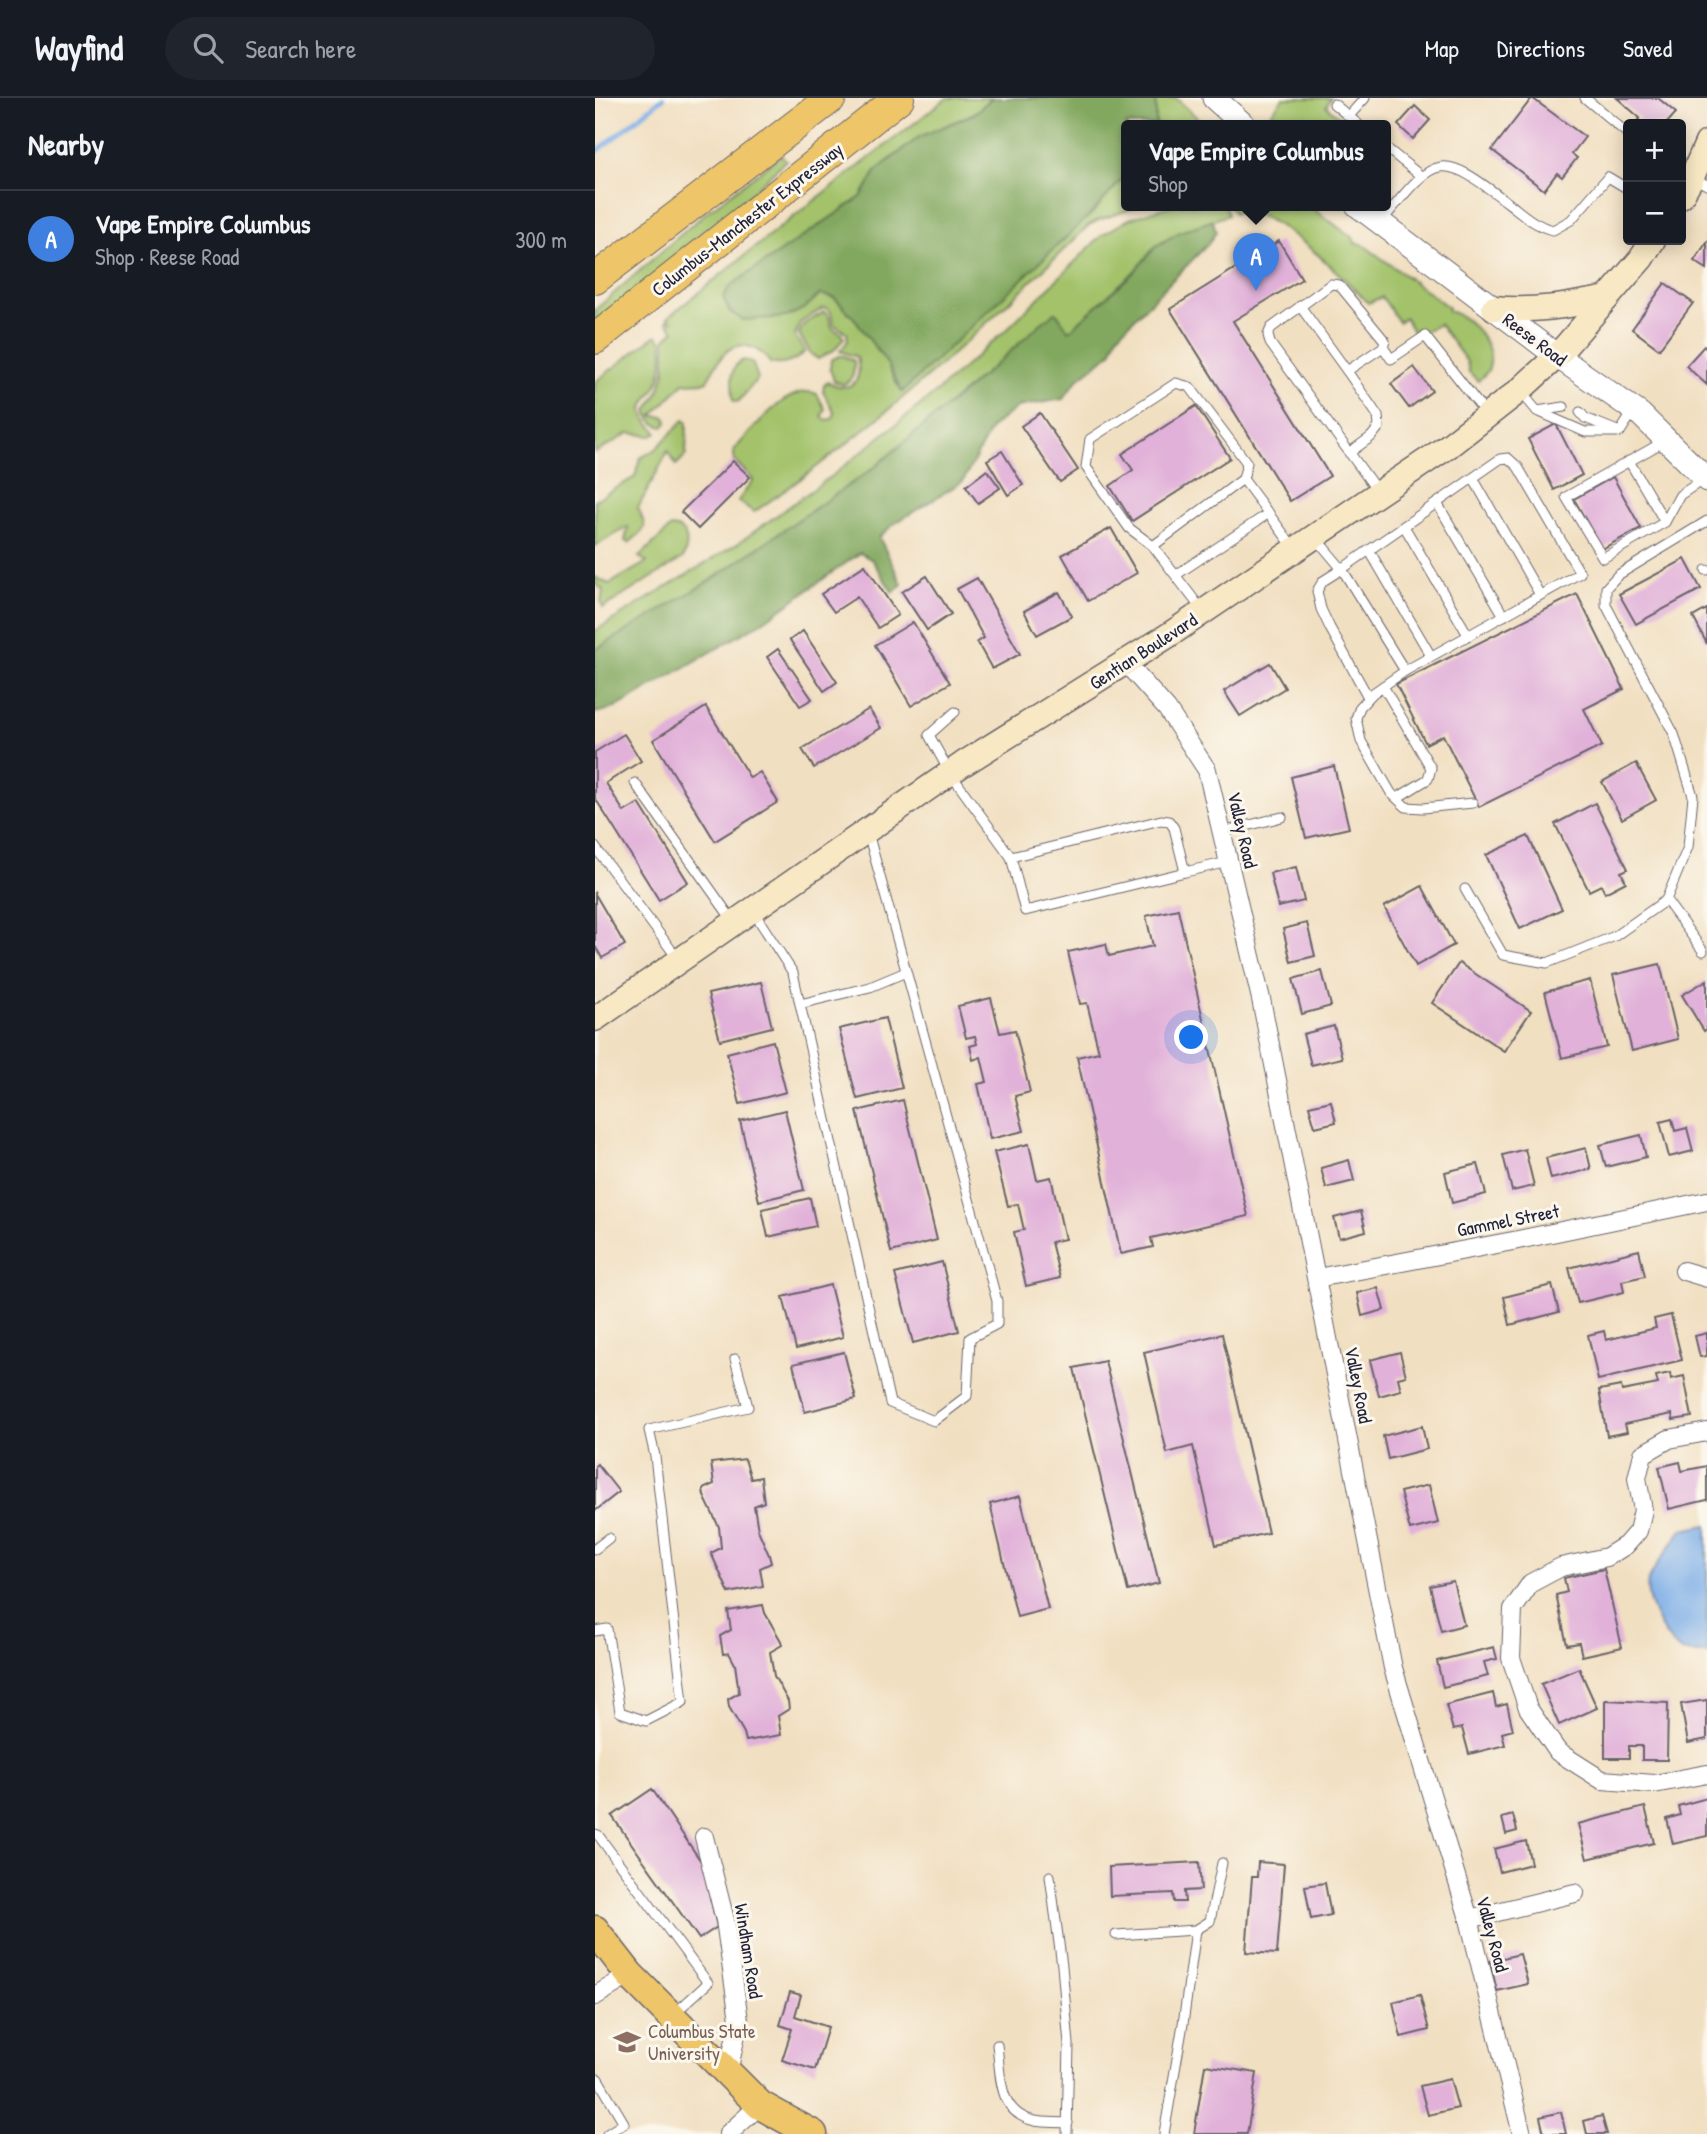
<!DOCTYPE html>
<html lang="en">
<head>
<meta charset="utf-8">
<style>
	body { margin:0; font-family:"Patrick Hand",sans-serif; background:#20242c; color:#f1f3f6 }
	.controls { position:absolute; right:21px; top:21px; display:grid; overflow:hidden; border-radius:7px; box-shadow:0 4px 18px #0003 }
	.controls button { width:63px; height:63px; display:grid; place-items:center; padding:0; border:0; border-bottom:2px solid #363941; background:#171b24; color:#f1f3f6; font:35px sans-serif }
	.you { position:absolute; left:597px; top:940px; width:24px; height:24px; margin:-18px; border:5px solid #fff; border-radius:50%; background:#1a73e8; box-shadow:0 0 0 10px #1a73e833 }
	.badge { display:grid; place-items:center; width:46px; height:46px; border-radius:50%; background:#1f6fb2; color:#fff; font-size:23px; font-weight:700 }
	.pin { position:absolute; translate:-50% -58px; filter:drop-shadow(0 2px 4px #0008) }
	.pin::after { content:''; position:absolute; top:37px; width:24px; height:21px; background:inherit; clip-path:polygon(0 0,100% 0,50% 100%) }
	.popup { position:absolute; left:526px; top:22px; width:270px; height:91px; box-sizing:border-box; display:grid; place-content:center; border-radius:7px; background:#171b24; filter:drop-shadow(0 2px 5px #0005); font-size:23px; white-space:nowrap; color:#9ea1a6 }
	.popup b { font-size:26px; color:#f1f3f6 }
	.popup::after { content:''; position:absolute; left:50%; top:100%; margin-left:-14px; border:14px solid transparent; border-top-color:#171b24 }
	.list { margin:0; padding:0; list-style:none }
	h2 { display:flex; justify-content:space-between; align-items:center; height:91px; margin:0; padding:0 28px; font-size:30px }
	h2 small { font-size:23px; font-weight:400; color:#9ea1a6 }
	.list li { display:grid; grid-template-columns:46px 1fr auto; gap:21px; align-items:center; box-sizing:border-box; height:98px; padding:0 28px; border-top:2px solid #363941 }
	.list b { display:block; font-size:26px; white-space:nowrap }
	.list p { margin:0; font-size:23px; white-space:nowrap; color:#9ea1a6 }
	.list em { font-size:23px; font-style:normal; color:#9ea1a6 }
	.icon { flex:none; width:38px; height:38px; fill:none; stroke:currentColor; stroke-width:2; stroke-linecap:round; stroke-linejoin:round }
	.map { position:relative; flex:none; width:1112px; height:2036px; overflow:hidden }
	header { display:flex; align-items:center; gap:42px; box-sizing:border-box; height:98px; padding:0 35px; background:#171b24; border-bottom:2px solid #363941 }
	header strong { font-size:33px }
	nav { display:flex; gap:38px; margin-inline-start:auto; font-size:24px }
	.search { width:490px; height:63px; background:#20242c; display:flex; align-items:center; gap:18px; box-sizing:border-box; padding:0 24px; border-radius:38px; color:#9ea1a6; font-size:26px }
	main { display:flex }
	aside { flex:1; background:#171b24 }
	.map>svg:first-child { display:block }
</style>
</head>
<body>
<header>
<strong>Wayfind</strong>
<div class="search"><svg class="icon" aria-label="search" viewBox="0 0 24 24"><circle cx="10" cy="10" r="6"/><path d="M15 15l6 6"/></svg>Search here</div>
<nav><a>Map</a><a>Directions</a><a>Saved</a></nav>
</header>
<main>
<aside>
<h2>Nearby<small></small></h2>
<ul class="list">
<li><span class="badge" style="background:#3f7fe0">A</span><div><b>Vape Empire Columbus</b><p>Shop · Reese Road</p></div><em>300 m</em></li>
</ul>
</aside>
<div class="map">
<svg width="1112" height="2036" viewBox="0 0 1112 2036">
	<rect width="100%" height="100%" fill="#fbf7ec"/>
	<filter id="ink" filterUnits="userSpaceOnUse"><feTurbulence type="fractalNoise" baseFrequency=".0143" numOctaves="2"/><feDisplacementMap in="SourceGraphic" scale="14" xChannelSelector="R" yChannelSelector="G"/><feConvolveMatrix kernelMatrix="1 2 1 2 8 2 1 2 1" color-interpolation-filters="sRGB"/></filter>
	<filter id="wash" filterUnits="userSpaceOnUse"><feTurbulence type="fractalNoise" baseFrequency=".00686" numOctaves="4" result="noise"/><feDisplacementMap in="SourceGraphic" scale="28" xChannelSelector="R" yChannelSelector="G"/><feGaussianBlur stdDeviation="1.57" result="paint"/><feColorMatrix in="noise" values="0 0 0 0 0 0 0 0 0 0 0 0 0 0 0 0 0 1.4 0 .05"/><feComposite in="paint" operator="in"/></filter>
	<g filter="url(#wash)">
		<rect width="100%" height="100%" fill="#f1dfc1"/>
		<g fill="#a3c26a" stroke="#627252" stroke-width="2">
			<path d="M352,0H397L379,15L324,39L282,72L266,99L136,188L210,210L225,196L240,200L259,220L293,267L301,285L307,293L498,114L531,77L532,107H547L504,122L494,127C388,231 282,330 159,414L143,403L158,382L139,362V352C158,332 193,284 222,296L230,311L227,318L231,322L237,321L240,315L228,294L229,287L233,284C257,296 268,283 262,259L245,253L253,243L252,235L239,227C236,219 239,211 228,210L205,225L200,238L210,253C201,263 188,269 175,265C166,250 145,240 130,255C122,263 117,275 111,284L89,285L57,318L71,319L72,325L68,329C61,328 54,321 52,313L64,293L70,273V241L79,233L74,226L77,223L75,221L72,224L73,219L188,127Z"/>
			<path d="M561,0H581L610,27H561Z"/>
			<path d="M688,0H736L731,8L754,27H688L675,17Z"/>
			<path d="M186,57L191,62L104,145L0,225V212L108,117Z"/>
			<path d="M578,107H630L633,117L585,134L561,148L538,175L474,233L461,215L280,369L119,480L0,552V533L142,446L238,377L339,296L411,232L506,138L534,121Z"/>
			<path d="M634,107H713L758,140L760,145L767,146L853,209V213C874,217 901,247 894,270C892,276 887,279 883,283L874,274L872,264L844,226L821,238L810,220L804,224L787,199L773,205C749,180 677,105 639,115Z"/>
			<path d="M229,214L234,218L237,230L247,236L249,240L239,252L223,261L216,256L204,236L208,227Z"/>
			<path d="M61,237L67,243C68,261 69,277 59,292C54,300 45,307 49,317C51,325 59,328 62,335L57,338L34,335L0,355V284Z"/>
			<path d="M244,258H249L259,263C260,273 258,283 248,286L239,283L235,271L236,262Z"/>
			<path d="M149,262L157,264L163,280L144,303L140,304L138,302C138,287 132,268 149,262Z"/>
			<path d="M89,322L92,324L91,357L81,367L73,353L43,410C53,433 52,429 34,445L30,443L33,429L0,448V402L40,379L45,360L60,352Z"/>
			<path d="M76,429C94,430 94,447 88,460L8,510L6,505L8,492L0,485V479L14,486L52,464L44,459Z"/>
		</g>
		<g fill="#82a85e" stroke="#52654c" stroke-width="2">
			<path d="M397,0H561V27H532L531,77L498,114L307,294L293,267L259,220L240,200L225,196L210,210L192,219L148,222L135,214L128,199L135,188L266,99L282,72L324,39L379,16Z"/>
			<path d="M618,122L621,134L613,146L523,237L516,255L483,281L468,301L422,309L397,329L368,383L299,426L284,439L307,486L298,495L277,462L265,455L169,523L20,610L0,615V552L119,480L280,369L398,269L444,227L461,214L474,233L538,175L561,148L585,134Z"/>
		</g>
		<path fill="#7daee8" stroke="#506892" stroke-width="2" d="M1112,1427V1556C1104,1554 1092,1556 1085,1552C1069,1541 1049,1503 1053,1483C1055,1475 1080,1442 1087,1432Z"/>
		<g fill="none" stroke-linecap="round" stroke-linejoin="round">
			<path stroke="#7daee8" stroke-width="5" d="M0,55L68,0"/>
		</g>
		<g id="blocks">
			<g fill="#e1b1d9">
				<path d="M937,0L990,39L977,56L982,60L967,79L962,75L949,92L897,52Z"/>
				<path d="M1022,0H1063L1081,15L1071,26H1040L1045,20Z"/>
				<path d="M820,8L835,22L818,41L803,27Z"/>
				<path d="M684,143L707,181L638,223L735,378L695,403L575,211Z"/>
				<path d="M1112,144V171L1099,163Z"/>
				<path d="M1070,185L1098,205L1064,251L1037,231Z"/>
				<path d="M1109,248L1112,252V287L1091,268Z"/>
				<path d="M819,269L837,293L814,310L796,286Z"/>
				<path d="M601,308L635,360L537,423L515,388L538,372L527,356Z"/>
				<path d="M445,315L483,372L465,384L426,328Z"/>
				<path d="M961,326L987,377L959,392L933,341Z"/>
				<path d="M407,353L428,387L413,397L392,362Z"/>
				<path d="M138,363L155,379L103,431L86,414Z"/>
				<path d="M392,372L405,390L383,405L371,388Z"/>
				<path d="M1018,379L1046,430L1007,451L979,401Z"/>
				<path d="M516,430L542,475L493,503L467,457Z"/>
				<path d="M1090,461L1106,491L1041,526L1024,496Z"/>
				<path d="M270,467L303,517L283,530L262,499L239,514L226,496Z"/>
				<path d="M332,478L356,516L332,532L307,494Z"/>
				<path d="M382,480L425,556L397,571L382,544L389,540L362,491Z"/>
				<path d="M464,494L477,518L442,537L429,513Z"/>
				<path d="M982,496L1029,591L989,611L1007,648L884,709L848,637L831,646L801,586Z"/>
				<path d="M1112,511V546L1098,519Z"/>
				<path d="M318,524L355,585L316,608L280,547Z"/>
				<path d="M208,533L242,584L229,593L195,542Z"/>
				<path d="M183,551L217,601L205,608L172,559Z"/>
				<path d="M675,565L690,590L645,618L629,593Z"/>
				<path d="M111,609L155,680L165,674L183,704L120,743L58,642Z"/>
				<path d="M274,611L286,630L219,670L207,651Z"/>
				<path d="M29,636L46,663L11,685L29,714L44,705L93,784L64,802L0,700V654Z"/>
				<path d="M1041,665L1061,702L1027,721L1007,684Z"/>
				<path d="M739,668L754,730L711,740L696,679Z"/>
				<path d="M1000,705L1033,771L1026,774L1031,784L1010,795L1006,787L994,793L960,726Z"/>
				<path d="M933,738L967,811L925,831L891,757Z"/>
				<path d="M701,769L709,803L683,809L675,775Z"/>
				<path d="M827,788L859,847L821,868L789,809Z"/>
				<path d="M0,796L30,847L7,860L0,848Z"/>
				<path d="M583,811L653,1118L556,1140L558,1149L526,1156L482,959L504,954L492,905L485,906L473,854L511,846L514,858L558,848L551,818Z"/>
				<path d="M712,825L720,858L696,864L688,831Z"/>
				<path d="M864,865L936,913L909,953L837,905Z"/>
				<path d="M1065,866L1083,941L1037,953L1018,877Z"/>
				<path d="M727,873L736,908L707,916L698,881Z"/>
				<path d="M995,882L1012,949L967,960L950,894Z"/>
				<path d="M1112,882V931L1109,933L1087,897Z"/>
				<path d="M166,884L177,929L125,942L113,896Z"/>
				<path d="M396,900L405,935L420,932L435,994L420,998L429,1033L395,1041L383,986L392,984L386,959L378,962L375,948L382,946L380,938L371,940L363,908Z"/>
				<path d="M290,920L307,990L262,1001L244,931Z"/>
				<path d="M739,928L747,960L716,967L708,936Z"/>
				<path d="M178,943L191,994L145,1006L132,955Z"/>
				<path d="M308,1002L342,1142L296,1154L262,1013Z"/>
				<path d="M736,1003L741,1024L720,1029L714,1008Z"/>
				<path d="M190,1012L209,1092L164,1103L145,1023Z"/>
				<path d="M1077,1021L1080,1033L1092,1030L1098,1053L1074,1059L1065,1024Z"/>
				<path d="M1046,1037L1051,1059L1011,1069L1005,1047Z"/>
				<path d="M434,1046L442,1082L456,1079L470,1141L456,1144L465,1180L431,1188L419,1134L429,1132L423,1106L413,1108L399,1054Z"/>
				<path d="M991,1050L996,1071L956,1081L951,1060Z"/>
				<path d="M930,1051L939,1088L917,1093L908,1057Z"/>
				<path d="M754,1062L759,1083L731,1090L726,1070Z"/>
				<path d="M883,1066L891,1096L857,1105L850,1074Z"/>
				<path d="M215,1100L221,1128L173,1139L167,1111Z"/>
				<path d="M766,1113L771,1133L744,1140L739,1120Z"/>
				<path d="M1044,1152L1050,1178L1027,1183L1029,1194L983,1205L974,1170Z"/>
				<path d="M347,1164L364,1233L318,1245L300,1176Z"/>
				<path d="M235,1187L248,1239L201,1251L188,1199Z"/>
				<path d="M957,1187L964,1214L915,1227L909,1199Z"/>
				<path d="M783,1190L789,1212L767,1218L762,1195Z"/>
				<path d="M1076,1217L1087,1262L1003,1282L993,1237L1009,1233L1011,1242L1061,1230L1059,1221Z"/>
				<path d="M1112,1235V1258L1105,1259L1100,1238Z"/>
				<path d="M627,1236L673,1435L621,1447L598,1348L572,1355L549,1254Z"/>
				<path d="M249,1254L261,1301L210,1314L198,1266Z"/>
				<path d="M805,1254L811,1278L803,1280L806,1292L784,1298L775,1262Z"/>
				<path d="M510,1263L564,1485L533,1493L479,1270Z"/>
				<path d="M1075,1275L1076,1281L1089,1278L1097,1319L1078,1322L1077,1316L1030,1326L1032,1334L1012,1338L1004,1292L1026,1288L1027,1293L1063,1286L1061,1278Z"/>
				<path d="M827,1328L832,1351L793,1361L788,1338Z"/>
				<path d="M150,1361L156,1381L166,1379L169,1404L159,1408L163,1432L174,1457L176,1465L165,1470L168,1488L134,1495L116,1455L126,1450L124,1429L109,1398L108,1391L119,1386L116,1365Z"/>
				<path d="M1085,1364L1087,1373L1112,1368V1402L1074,1411L1064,1369Z"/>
				<path d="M2,1366L24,1394L0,1413V1368Z"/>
				<path d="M834,1387L843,1425L815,1432L805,1394Z"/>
				<path d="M425,1398L453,1511L422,1519L395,1406Z"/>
				<path d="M1009,1471L1027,1549L987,1558L984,1545L972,1547L961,1497L972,1494L969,1480Z"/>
				<path d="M858,1483L869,1527L846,1533L835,1488Z"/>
				<path d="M168,1507L170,1515L186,1543L187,1547L175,1554L179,1578L193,1603L194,1611L183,1618L186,1637L151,1643L149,1635L134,1609L133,1601L144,1595L140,1566L134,1555L128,1556L125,1538L136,1532L133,1513Z"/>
				<path d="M899,1549L902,1561L889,1564L893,1578L848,1589L842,1563Z"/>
				<path d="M984,1570L1002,1610L964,1627L946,1586Z"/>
				<path d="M898,1595L901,1609L912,1606L918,1632L907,1635L910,1647L874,1656L867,1630L858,1632L851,1607Z"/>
				<path d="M1010,1602L1073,1605L1072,1662H1047V1648H1034V1660H1010Z"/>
				<path d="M1112,1602V1641L1093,1645L1086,1606Z"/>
				<path d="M57,1691L107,1765L122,1829L104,1841L17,1718Z"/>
				<path d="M1112,1700V1738L1078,1746L1072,1721L1085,1717L1083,1708Z"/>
				<path d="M1050,1709L1059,1745L992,1761L983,1726Z"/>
				<path d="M918,1717L922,1733L911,1736L907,1720Z"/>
				<path d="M931,1743L936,1766L905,1774L899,1751Z"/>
				<path d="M604,1764L606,1792L589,1793L590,1804H579L578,1795L515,1798L514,1769Z"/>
				<path d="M663,1764L689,1766L682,1856L651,1854L657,1779H662Z"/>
				<path d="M730,1785L736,1817L716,1821L710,1788Z"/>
				<path d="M925,1856L933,1886L902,1893L895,1863Z"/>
				<path d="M195,1894L206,1897L200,1918L233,1929L220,1972L187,1962L197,1931L185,1927Z"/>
				<path d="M825,1897L834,1932L806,1939L798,1904Z"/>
				<path d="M610,1967L662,1975L652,2036H599Z"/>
				<path d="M855,1981L863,2010L833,2017L825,1988Z"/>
				<path d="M966,2014L971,2036H949L945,2019Z"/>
				<path d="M1007,2018L1012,2036H992L989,2023Z"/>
			</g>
		</g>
	</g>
	<g filter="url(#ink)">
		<use href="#blocks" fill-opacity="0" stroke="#6a646a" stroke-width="2"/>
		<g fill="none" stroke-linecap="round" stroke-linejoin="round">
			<defs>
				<g id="service">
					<path d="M990,0L1033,36"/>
					<path d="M739,6L764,27"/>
					<path d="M754,18L770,0"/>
					<path d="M790,49L826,78"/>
					<path d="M1086,74L1112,87"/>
					<path d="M787,123C843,54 845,53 916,107C930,118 941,128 958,132L976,122L1013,79L1033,91"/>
					<path d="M705,208L752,273"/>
					<path d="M788,249L796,261L830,238L892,317"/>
					<path d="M926,294L942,313L969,309"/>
					<path d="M942,313L990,334H1025"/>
					<path d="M985,314L990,320L1025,334L1038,314"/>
					<path d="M1070,343L971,399L1008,460L1070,424L1085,397L1109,381"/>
					<path d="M754,355L776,339L784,329L783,318L752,273L788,249L790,243L744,187L736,186L676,230L673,237L675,245L783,394"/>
					<path d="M1034,363L1070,424"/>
					<path d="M878,380L945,497"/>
					<path d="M842,405L909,518"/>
					<path d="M809,428L873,537"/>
					<path d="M720,439L747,471L905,361L913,360L923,369L985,475L810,573L778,595L765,609L761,620L766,643L796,695L811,709L828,710L878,705"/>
					<path d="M558,448L534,430L491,369L495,341L581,285L595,289L652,365L648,381"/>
					<path d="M774,452L836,558"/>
					<path d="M1111,472H1112"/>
					<path d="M581,477L674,415"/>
					<path d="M607,512L558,448L648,381L699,450"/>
					<path d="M788,588L836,670L833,681L802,700"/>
					<path d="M773,599L735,530L726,511L722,493L728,483L747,471L810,573"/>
					<path d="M360,614L334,637L355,675L416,759L566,722L574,723L579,730L590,774L430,813L416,759"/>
					<path d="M40,685L138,823"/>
					<path d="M627,734L687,719"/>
					<path d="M0,749L83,861"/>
					<path d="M590,774L633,764"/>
					<path d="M870,791L908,857L952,865L1020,838L1071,802L1093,749L1098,698L1079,636L1011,507V490L1023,477L1112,423"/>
					<path d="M1071,802L1108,853"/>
					<path d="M158,813L198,875L295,1305L339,1323L372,1298L375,1240L402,1226V1203L273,735"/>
					<path d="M205,906L275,889L311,874"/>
					<path d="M0,1451L14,1440"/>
					<path d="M0,1533L12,1531L25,1614L51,1623L88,1604L60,1358L54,1332L153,1309L140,1261"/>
					<path d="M0,1736L3,1737L113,1885L80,1915"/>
					<path d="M455,1778L467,1868L474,1946L472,2036"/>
					<path d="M601,1832L615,1823L627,1765"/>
					<path d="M521,1837L601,1832L588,1926L569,2036"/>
					<path d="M402,1947C406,1977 402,2015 440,2023C450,2025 462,2024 473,2025"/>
					<path d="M0,1983L3,1981L29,2025L12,2036"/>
				</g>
				<g id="minor">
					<path d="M531,565L572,611L612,672L666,901L798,1570L874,1821L927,2036"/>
					<path d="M1089,1173L1112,1180"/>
					<path d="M722,1180L918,1143L1112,1103"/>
					<path d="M1112,1334L1074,1341L1048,1356L1042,1380L1048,1412L1043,1433L1031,1447L1012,1459L966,1469L936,1485L918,1511L916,1560L933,1610L963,1654L1007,1682L1059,1686L1112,1676"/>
					<path d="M109,1739L130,1822L144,1922L133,1975"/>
					<path d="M874,1821L980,1795"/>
					<path d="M0,1898L35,1877"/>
					<path d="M133,2036L165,2007"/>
				</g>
				<g id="tertiary">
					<path d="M619,0L649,27"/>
					<path d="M762,107L962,258L1045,316L1112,382"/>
				</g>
				<g id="secondary">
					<path d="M1086,98L1097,79L1112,45"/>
					<path d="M899,210C938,214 973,208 1012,200"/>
					<path d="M0,921L368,666L574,537L852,349L925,292L962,258L1046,161L1058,142"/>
				</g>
				<path id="primary" d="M0,1832L35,1877L165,2007L218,2036"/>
				<g id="trunk">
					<path d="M0,181L236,0"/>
					<path d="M0,241L304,0"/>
				</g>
			</defs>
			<use href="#service" stroke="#6a646a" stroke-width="11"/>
			<use href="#minor" stroke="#6a646a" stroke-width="20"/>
			<use href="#tertiary" stroke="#6a646a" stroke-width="25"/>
			<use href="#secondary" stroke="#6a646a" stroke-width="27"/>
			<use href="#primary" stroke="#6a646a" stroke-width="31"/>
			<use href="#trunk" stroke="#6a646a" stroke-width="32"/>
			<use href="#service" stroke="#fff" stroke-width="9"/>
			<use href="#minor" stroke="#fff" stroke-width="18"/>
			<use href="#tertiary" stroke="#fff" stroke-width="23"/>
			<use href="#secondary" stroke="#f8e8c3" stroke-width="24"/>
			<use href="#primary" stroke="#eec569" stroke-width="28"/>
			<use href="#trunk" stroke="#eec569" stroke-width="30"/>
		</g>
	</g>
	<defs>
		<symbol id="university-bare" viewBox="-9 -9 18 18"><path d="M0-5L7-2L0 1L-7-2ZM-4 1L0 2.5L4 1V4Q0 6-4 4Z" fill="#8d6e63" stroke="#fbf7ec" stroke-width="2.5" paint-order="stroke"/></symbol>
	</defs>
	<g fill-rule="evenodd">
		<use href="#university-bare" x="13" y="1925" width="38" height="38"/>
	</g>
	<g text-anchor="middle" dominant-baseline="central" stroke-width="6" stroke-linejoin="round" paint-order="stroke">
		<g font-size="19" fill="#22223b" stroke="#fbf7ec">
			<text transform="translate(152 121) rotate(-38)">Columbus-Manchester Expressway</text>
			<text transform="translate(940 241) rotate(37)">Reese Road</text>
			<text transform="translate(548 553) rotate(-33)">Gentian Boulevard</text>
			<text transform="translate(648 732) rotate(77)">Valley Road</text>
			<text transform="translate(913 1122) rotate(-11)">Gammel Street</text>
			<text transform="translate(764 1287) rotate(79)">Valley Road</text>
			<text transform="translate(898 1836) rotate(75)">Valley Road</text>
			<text transform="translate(154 1853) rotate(81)">Windham Road</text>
		</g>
		<g font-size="19" fill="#785e54" stroke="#fbf7ec" text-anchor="start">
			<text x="53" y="1933">Columbus State<tspan x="53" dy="22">University</tspan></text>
		</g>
	</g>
</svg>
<div class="controls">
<button>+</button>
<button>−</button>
</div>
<div class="you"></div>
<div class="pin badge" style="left:661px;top:193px;background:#3f7fe0">A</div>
<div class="popup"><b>Vape Empire Columbus</b>Shop</div>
</div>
</main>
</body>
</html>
